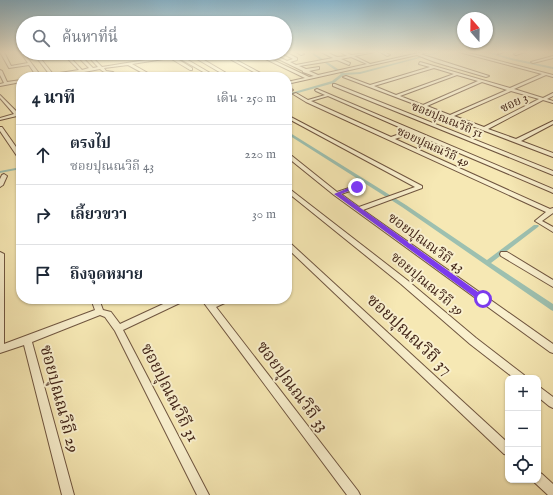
<!DOCTYPE html>
<html lang="th">
<head>
<meta charset="utf-8">
<style>
	body { margin:0; font-family:"IM FELL English","Noto Serif Thai",serif; background:#f2f2f3; color:#1f2937 }
	.controls { position:absolute; right:12px; bottom:12px; display:grid; overflow:hidden; border-radius:8px; box-shadow:0 1px 3px #0004 }
	.controls button { width:36px; height:36px; display:grid; place-items:center; padding:0; border:0; border-bottom:1px solid #e0e1e3; background:#fff; color:#1f2937; font:20px sans-serif }
	.compass { position:absolute; left:457px; top:12px; width:36px; height:36px; border-radius:50%; background:#fff; box-shadow:0 1px 3px #0004; rotate:340deg }
	.stop { position:absolute; width:12px; height:12px; margin:-9px; border:3px solid #7c3aed; border-radius:50%; background:#fff }
	.stop.end { background:#7c3aed; border-color:#fff; box-shadow:0 1px 4px #0008 }
	.list { margin:0; padding:0; list-style:none }
	h2 { display:flex; justify-content:space-between; align-items:center; height:52px; margin:0; padding:0 16px; font-size:17px }
	h2 small { font-size:13px; font-weight:400; color:#747a83 }
	.list li { display:grid; grid-template-columns:26px 1fr auto; gap:12px; align-items:center; box-sizing:border-box; height:60px; padding:0 16px; border-top:1px solid #e0e1e3 }
	.list b { display:block; font-size:15px; white-space:nowrap }
	.list p { margin:0; font-size:13px; white-space:nowrap; color:#747a83 }
	.list em { font-size:13px; font-style:normal; color:#747a83 }
	.icon { flex:none; width:22px; height:22px; fill:none; stroke:currentColor; stroke-width:2; stroke-linecap:round; stroke-linejoin:round }
	.map { position:relative; flex:none; width:553px; height:495px; overflow:hidden }
	.search { position:absolute; background:#fff; box-shadow:0 1px 3px #0004; left:16px; top:16px; width:276px; height:44px; display:flex; align-items:center; gap:10px; box-sizing:border-box; padding:0 14px; border-radius:22px; color:#747a83; font-size:15px }
	.panel { position:absolute; background:#fff; box-shadow:0 1px 3px #0004; left:16px; top:72px; width:276px; height:232px; border-radius:16px }
	.map>svg:first-child { display:block }
</style>
</head>
<body>
<div class="map">
<svg width="553" height="495" viewBox="0 0 553 495">
	<rect width="100%" height="100%" fill="#f6e8b4"/>
	<filter id="stains"><feTurbulence type="fractalNoise" baseFrequency=".005" numOctaves="4"/><feColorMatrix values="0 0 0 0 .2 0 0 0 0 .09 0 0 0 0 .02 0 0 0 .5 -.17"/></filter>
	<radialGradient id="worn" r=".72"><stop offset=".6" stop-color="#630" stop-opacity="0"/><stop offset="1" stop-color="#630" stop-opacity=".3"/></radialGradient>
	<g fill="none" stroke-linecap="round" stroke-linejoin="round">
		<g fill="#9dc0b0" fill-rule="evenodd">
			<path d="M309,52H312L344,73L360,72L438,52H442L360,74L344,75L334,83L287,96V94L332,81L341,74Z"/>
			<path d="M485,52H489L511,58L553,67V69L511,60Z"/>
			<path d="M287,131L406,205L487,260L534,225H538L539,226L538,227L491,263L553,304V311L551,310L402,207L287,134Z"/>
			<path d="M21,167V169L0,173V171Z"/>
		</g>
		<defs>
			<g id="minor">
				<path d="M0,52H4L11,66L28,63L20,52H23L41,76L50,75L33,53H37L40,57L58,54L57,56L41,59L53,74L79,70L62,53H66L82,70L89,68L74,53H78L93,68L98,67L85,53H89L93,57L114,53H121L94,59L102,67L189,53H197L194,54L233,77H228L190,55L181,56L217,77H212L177,57H174L192,68V70H190L170,58L132,64L155,77H150L128,65L104,68L106,71L113,72L120,77C116,77 115,76 111,74C106,72 104,73 100,69L84,72L89,77H85L80,72L49,77H37L29,65L9,68Z"/>
				<path d="M285,52L297,58V60L290,62L296,65L333,58L321,52H326L337,57L347,56L340,52H345L351,55L375,52L354,56L370,64L423,52H429L420,54L489,76L486,77L435,62L417,55L287,84V82L305,78L253,53H258L309,77L314,76L303,72V71L266,53H271L287,61L293,59L282,53ZM351,57L367,64L318,75L309,71L319,69V67L306,69L299,66L337,60L349,65L350,63L341,59Z"/>
				<path d="M296,52H300L304,54L301,55Z"/>
				<path d="M380,52H384L390,55L387,56Z"/>
				<path d="M459,52H465L553,75V77L546,75L514,89L543,98L553,93V96L547,99L553,101V103L543,100L488,129L516,139L553,121V124L521,141L553,153V157L343,77L346,76L370,85L430,67L419,64L420,62L510,88L542,74ZM434,68L454,74L396,95L374,86ZM457,75L478,81L423,105L400,96ZM482,82L507,90L450,115L427,106ZM511,91L539,99L484,127L454,116Z"/>
				<path d="M499,52H504L498,54Z"/>
				<path d="M520,52H525L516,55L514,54Z"/>
				<path d="M219,53H223L268,77H263Z"/>
				<path d="M553,56V58L533,63L531,62Z"/>
				<path d="M0,70L2,71L7,82L21,80V82L0,86V84L4,83L0,75Z"/>
				<path d="M170,75L175,77H158Z"/>
				<path d="M333,84H335L553,171V175L333,86Z"/>
				<path d="M287,87L293,90L291,91L287,90Z"/>
				<path d="M317,89L553,189V193L551,192L412,133L395,139L550,209L553,208V213L542,221L553,227V232L535,221L546,212L306,102L293,94L296,93L308,100L325,95L316,91L315,90ZM328,96L408,131L391,137L311,101Z"/>
				<path d="M0,95L18,113H21V115L0,120V118L14,114L0,98Z"/>
				<path d="M287,115L422,186V188L363,210L553,344V353L550,352L334,195L287,157V152L337,192L355,186H359V188L341,194L359,207L415,187L287,118Z"/>
				<path d="M0,127H2L21,154V160L19,159L0,131Z"/>
				<path d="M4,174L7,176L3,185L0,187V179L2,175Z"/>
				<path d="M287,187L407,280L476,338L524,375L526,378H514L470,344L401,284L287,192Z"/>
				<path d="M287,242H289L508,443V455L504,454L287,248Z"/>
				<path d="M0,252L4,254V344L95,310L91,299H99L103,310L111,312L120,324L174,299H185L184,301L123,330L209,495H197L115,331L105,317L100,315L32,342L74,495H62L24,345L0,353Z"/>
				<path d="M501,252H507L553,280V287L501,256L500,254Z"/>
				<path d="M201,299H209L212,302L219,299H230L229,301L216,307L358,491L360,495H347Z"/>
				<path d="M538,387L541,388L553,397V408L549,406L538,397Z"/>
				<path d="M538,472L542,474L553,484V495H548L534,482L533,480H538Z"/>
			</g>
		</defs>
		<use href="#minor" stroke="#705640" stroke-width="2"/>
		<use href="#minor" fill="#f9f0ce" fill-rule="evenodd"/>
	</g>
	<linearGradient id="sky" x2="0" y2="1"><stop stop-color="#8ab9d2"/><stop offset="0.43" stop-color="#fbf5dd"/><stop offset="1" stop-color="#fbf5dd" stop-opacity="0"/></linearGradient>
	<rect width="553" height="121" fill="url(#sky)"/>
	<path fill="#7c3aed" d="M355,185L359,187L341,194L485,297V301H480L334,194Z"/>
	<g text-anchor="middle" dominant-baseline="central" stroke-width="4" stroke-linejoin="round" paint-order="stroke">
		<g font-size="12" fill="#432619" stroke="#f9f0ce">
			<text transform="translate(514 103) rotate(-26)">ซอย 3</text>
			<text transform="translate(447 120) rotate(22)">ซอยปุณณวิถี 51</text>
			<text transform="translate(433 147) rotate(25)">ซอยปุณณวิถี 49</text>
		</g>
		<g font-size="14" fill="#432619" stroke="#f9f0ce">
			<text transform="translate(426 243) rotate(36)">ซอยปุณณวิถี 43</text>
			<text transform="translate(427 284) rotate(40)">ซอยปุณณวิถี 39</text>
		</g>
		<g font-size="17" fill="#432619" stroke="#f9f0ce">
			<text transform="translate(409 335) rotate(43)">ซอยปุณณวิถี 37</text>
			<text transform="translate(292 387) rotate(53)">ซอยปุณณวิถี 33</text>
			<text transform="translate(169 393) rotate(63)">ซอยปุณณวิถี 31</text>
			<text transform="translate(59 399) rotate(75)">ซอยปุณณวิถี 29</text>
		</g>
	</g>
	<rect width="100%" height="100%" filter="url(#stains)"/>
	<rect width="100%" height="100%" fill="url(#worn)"/>
</svg>
<div class="controls">
<button>+</button>
<button>−</button>
<button><svg class="icon" aria-label="locate" viewBox="0 0 24 24"><circle cx="12" cy="12" r="6"/><path d="M12 2v4M12 18v4M2 12h4M18 12h4"/></svg></button>
</div>
<svg class="compass" viewBox="-18 -18 36 36"><path d="M0-13l5 13h-10z" fill="#e53935"/><path d="M0 13l5-13h-10z" fill="#747a83"/></svg>
<div class="stop" style="left:483px;top:299px"></div>
<div class="stop end" style="left:357px;top:187px"></div>
<div class="search"><svg class="icon" aria-label="search" viewBox="0 0 24 24"><circle cx="10" cy="10" r="6"/><path d="M15 15l6 6"/></svg>ค้นหาที่นี่</div>
<section class="panel">
<h2>4 นาที<small>เดิน · 250 m</small></h2>
<ul class="list">
<li><svg class="icon" aria-label="ahead" viewBox="0 0 24 24"><path d="M12 20V5M6 11l6-6 6 6"/></svg><div><b>ตรงไป</b><p>ซอยปุณณวิถี 43</p></div><em>220 m</em></li>
<li><svg class="icon" aria-label="right" viewBox="0 0 24 24"><path d="M7 20v-9h11M14 6l5 5-5 5"/></svg><div><b>เลี้ยวขวา</b></div><em>30 m</em></li>
<li><svg class="icon" aria-label="arrive" viewBox="0 0 24 24"><path d="M6 21V4h12l-3 4 3 4H6"/></svg><div><b>ถึงจุดหมาย</b></div></li>
</ul>
</section>
</div>
</body>
</html>
